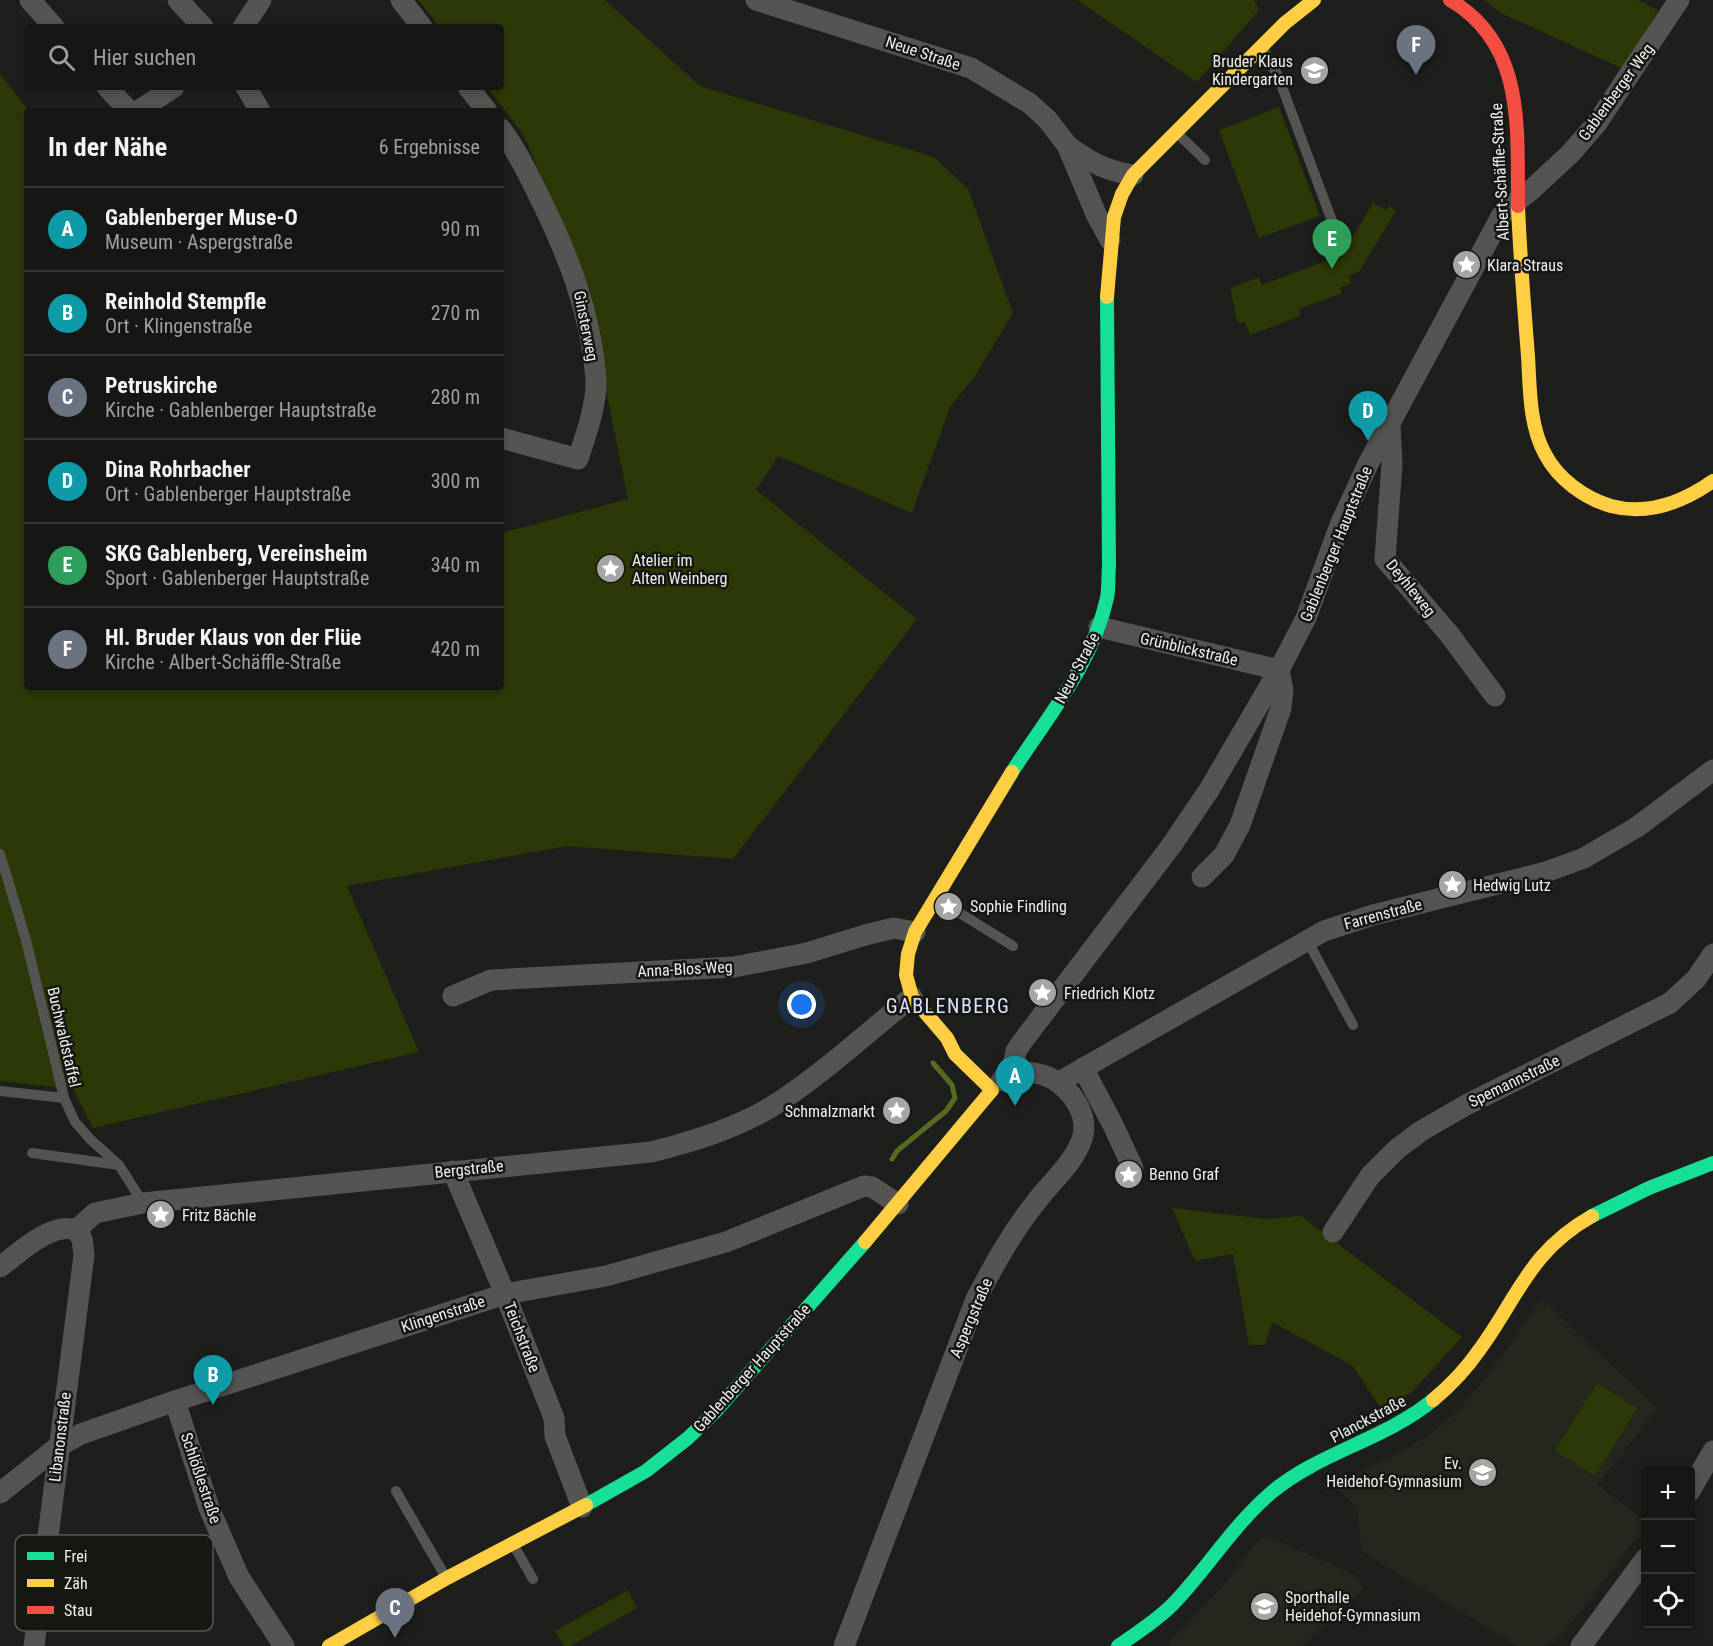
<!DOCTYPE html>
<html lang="de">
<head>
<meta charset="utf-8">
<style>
	body { margin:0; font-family:"Roboto Condensed",sans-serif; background:#1f201e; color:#f1f3f6 }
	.controls { position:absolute; right:18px; bottom:18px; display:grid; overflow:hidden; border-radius:6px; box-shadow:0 3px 9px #0003 }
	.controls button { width:54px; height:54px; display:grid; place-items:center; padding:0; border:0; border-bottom:2px solid #353634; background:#161715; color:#f1f3f6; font:30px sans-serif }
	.you { position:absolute; left:802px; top:1005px; width:21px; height:21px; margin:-15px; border:4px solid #fff; border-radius:50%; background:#1a73e8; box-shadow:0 0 0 9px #1a73e833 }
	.badge { display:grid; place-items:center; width:39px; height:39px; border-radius:50%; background:#a5a6a3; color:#fff; font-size:20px; font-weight:700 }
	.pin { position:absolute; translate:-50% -50px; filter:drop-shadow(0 2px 3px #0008) }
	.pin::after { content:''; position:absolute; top:32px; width:21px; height:18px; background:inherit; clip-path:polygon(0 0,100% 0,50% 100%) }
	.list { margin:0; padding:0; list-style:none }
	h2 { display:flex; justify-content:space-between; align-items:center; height:78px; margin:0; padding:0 24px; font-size:26px }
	h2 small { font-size:20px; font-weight:400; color:#9e9fa0 }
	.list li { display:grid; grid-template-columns:39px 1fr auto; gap:18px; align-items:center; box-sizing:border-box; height:84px; padding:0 24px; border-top:2px solid #353634 }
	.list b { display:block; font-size:22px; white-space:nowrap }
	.list p { margin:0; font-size:20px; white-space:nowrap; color:#9e9fa0 }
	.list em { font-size:20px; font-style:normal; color:#9e9fa0 }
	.icon { flex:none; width:33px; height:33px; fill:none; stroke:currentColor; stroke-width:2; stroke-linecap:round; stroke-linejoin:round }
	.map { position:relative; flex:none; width:1713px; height:1646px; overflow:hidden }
	.search { position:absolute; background:#161715; box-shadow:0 3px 9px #0003; left:24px; top:24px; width:480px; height:66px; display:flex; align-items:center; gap:15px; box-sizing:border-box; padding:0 21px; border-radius:6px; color:#9e9fa0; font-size:22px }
	.panel { position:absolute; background:#161715; box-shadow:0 3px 9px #0003; left:24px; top:108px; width:480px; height:582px; border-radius:6px }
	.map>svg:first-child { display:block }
</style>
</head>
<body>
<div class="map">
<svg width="1713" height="1646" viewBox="0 0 1713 1646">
	<rect width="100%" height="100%" fill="#1e1f1c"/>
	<g fill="#23271e">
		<path d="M1542,1299L1657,1408L1598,1485L1645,1521V1527L1559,1639L1543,1646H1517L1362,1552L1357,1509L1334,1483L1383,1461L1423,1439L1455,1414L1488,1375Z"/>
		<path d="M1269,1537L1356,1575L1364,1589L1302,1646H1171L1168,1643L1221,1588L1259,1540Z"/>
	</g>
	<g fill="#2c3805">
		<path d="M418,0H605L700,86L934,157L968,189L1013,313L975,376L950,407L912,513L778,456L756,490L917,619L733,859L567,846L347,886L419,1052L93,1128L73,1089L0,1081V74L29,111H27V687H501V533L628,499L582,272L523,134L487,87H501V27H440Z"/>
		<path d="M1077,0H1254L1259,10L1197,82Z"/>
		<path d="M1484,0H1638L1658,10L1623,69L1501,13Z"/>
		<path d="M1279,107L1320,216L1259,238L1219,130Z"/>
		<path d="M1373,203L1386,210L1389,206L1396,211L1359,272L1348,276L1351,283L1340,288L1342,293L1299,309L1300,316L1250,335L1245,322L1238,324L1230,288L1259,277L1262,285L1342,255Z"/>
		<path d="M1172,1208L1266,1219L1301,1216L1462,1337L1412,1392L1382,1410L1353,1366L1272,1322L1265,1345H1249L1233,1254L1195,1261Z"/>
		<path d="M1597,1383L1637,1408L1595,1476L1555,1451Z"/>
		<path d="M628,1590L637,1608L570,1646H564L555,1631Z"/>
	</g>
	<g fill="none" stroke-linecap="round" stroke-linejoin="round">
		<path stroke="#576b1f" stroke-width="5" d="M892,1159L897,1151L946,1111L955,1098L952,1085L933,1063"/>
		<g stroke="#545553" stroke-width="10">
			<path d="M1263,49L1278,76L1335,229L1344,234"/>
			<path d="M1178,134L1205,160"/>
			<path d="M0,854L26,940L64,1098L75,1122L91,1140L119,1165L143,1203"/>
			<path d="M937,899L1013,946"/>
			<path d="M1307,940L1353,1025"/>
			<path d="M0,1091L64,1098"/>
			<path d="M32,1153L119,1165"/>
			<path d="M396,1491L445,1576"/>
			<path d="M513,1544L533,1579"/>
		</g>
		<g stroke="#545553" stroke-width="21">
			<path d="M30,0L54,27"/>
			<path d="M178,0L203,27"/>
			<path d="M401,0L422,27"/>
			<path d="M756,0L971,68L1029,103L1047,119L1067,145L1096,214L1110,240"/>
			<path d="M243,27L261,0"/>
			<path d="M107,87L129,111"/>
			<path d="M246,87L260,111"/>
			<path d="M468,87L487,111"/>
			<path d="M138,111L174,87"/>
			<path d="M501,129C516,149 526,170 537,192C567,252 591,312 596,379C597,404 586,435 578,459L501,438"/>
			<path d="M1068,146C1092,163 1104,170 1133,175"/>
			<path d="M1390,425L1392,464L1385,559L1449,634L1495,696"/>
			<path d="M1099,627L1279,670L1283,690L1281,708L1240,825L1224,855L1202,877"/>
			<path d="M453,996L491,980L734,967L807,953L865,935L894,928L915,932"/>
			<path d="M1083,1068L1113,1125L1133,1168"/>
			<path d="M1012,1072L1016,1051L1022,1042L1171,846L1209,790L1279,670L1306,618L1340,525L1368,464L1504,211L1529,192L1570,154L1597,123L1679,0"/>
			<path d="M1059,1082L1324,931L1373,915L1546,872L1584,858L1637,827L1713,770"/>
			<path d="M453,1171L505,1294L554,1418L555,1436L582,1507"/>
			<path d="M76,1230L95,1213L143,1203L651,1152C691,1142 735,1129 771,1107C822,1075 865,1034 912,997"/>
			<path d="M1333,1232L1370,1176L1397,1149L1421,1131L1466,1105L1670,1003L1696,979L1713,954"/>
			<path d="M0,1267C19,1253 52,1221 76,1230"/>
			<path d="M175,1401L209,1508L239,1577L284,1646"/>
			<path d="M1690,1491L1713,1451"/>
			<path d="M0,1493L59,1446L81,1434L175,1401L505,1294L606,1276L726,1242L864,1186L872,1187L898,1204"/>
			<path d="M34,1646L84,1255L82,1239L76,1230"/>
			<path d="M844,1646L976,1299C994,1265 1012,1232 1036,1202C1051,1182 1074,1163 1082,1139C1091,1112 1065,1079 1039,1074C1025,1071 1011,1070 1001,1081"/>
			<path d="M1581,1646L1646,1558"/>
		</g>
		<g stroke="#16e098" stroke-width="14">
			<path d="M1012,772C1048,716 1092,665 1107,598C1109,588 1108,576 1109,566L1107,297"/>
			<path d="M1592,1216L1649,1188L1713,1163"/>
			<path d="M586,1505L646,1471L688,1438L715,1412L865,1242"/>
			<path d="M1118,1646C1137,1633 1156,1621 1172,1605C1207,1569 1233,1525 1272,1492C1320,1452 1384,1440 1433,1400"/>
		</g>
		<g stroke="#ffcf43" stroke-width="14">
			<path d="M1518,206C1520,256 1524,306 1528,356C1530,388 1529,425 1545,454C1558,479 1584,498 1611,506C1648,516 1683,502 1713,481"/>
			<path d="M1107,297L1114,217L1122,194L1133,175L1285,23L1314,0"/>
			<path d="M992,1090L955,1054L947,1038L912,997L906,975L908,954L915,932L1012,772"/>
			<path d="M865,1242L992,1090"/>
			<path d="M1433,1400C1451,1385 1467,1368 1480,1349C1519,1295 1530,1251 1592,1216"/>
			<path d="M329,1646L447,1578L586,1505"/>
		</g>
		<path stroke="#f24e42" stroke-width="14" d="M1450,0C1526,44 1517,130 1518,206"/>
	</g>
	<defs>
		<symbol id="school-disc" viewBox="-11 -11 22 22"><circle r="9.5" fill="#a5a6a3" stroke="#151712"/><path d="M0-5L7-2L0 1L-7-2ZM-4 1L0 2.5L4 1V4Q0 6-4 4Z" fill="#fff"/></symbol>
		<symbol id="sight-disc" viewBox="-11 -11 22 22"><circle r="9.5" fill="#a5a6a3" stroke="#151712"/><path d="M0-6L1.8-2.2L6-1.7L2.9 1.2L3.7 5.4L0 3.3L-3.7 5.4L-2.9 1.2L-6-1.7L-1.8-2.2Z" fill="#fff"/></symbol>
	</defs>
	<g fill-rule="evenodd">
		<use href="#school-disc" x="1298" y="54" width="33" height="33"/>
		<use href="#sight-disc" x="1450" y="248" width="33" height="33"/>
		<use href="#sight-disc" x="594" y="552" width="33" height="33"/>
		<use href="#sight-disc" x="1436" y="868" width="33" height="33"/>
		<use href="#sight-disc" x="932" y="890" width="33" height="33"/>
		<use href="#sight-disc" x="1026" y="976" width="33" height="33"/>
		<use href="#sight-disc" x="880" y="1094" width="33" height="33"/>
		<use href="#sight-disc" x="1112" y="1158" width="33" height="33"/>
		<use href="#sight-disc" x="144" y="1198" width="33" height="33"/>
		<use href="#school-disc" x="1466" y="1456" width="33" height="33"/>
		<use href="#school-disc" x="1248" y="1590" width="33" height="33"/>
	</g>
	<g text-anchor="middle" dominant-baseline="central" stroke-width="5" stroke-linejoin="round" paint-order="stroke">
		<g font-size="16" fill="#eeefec" stroke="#151712">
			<text transform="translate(923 53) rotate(18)">Neue Straße</text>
			<text transform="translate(1616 92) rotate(-54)">Gablenberger Weg</text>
			<text transform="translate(1500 172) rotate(-93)">Albert-Schäffle-Straße</text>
			<text transform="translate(586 326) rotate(79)">Ginsterweg</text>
			<text transform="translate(1336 544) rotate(-68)">Gablenberger Hauptstraße</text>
			<text transform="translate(1411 588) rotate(51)">Deyhleweg</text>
			<text transform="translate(1189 649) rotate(13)">Grünblickstraße</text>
			<text transform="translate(1077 668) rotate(-62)">Neue Straße</text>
			<text transform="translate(1383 914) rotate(-15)">Farrenstraße</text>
			<text transform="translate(685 969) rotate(-3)">Anna-Blos-Weg</text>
			<text transform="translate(64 1037) rotate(77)">Buchwaldstaffel</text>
			<text transform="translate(1514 1081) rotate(-26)">Spemannstraße</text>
			<text transform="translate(469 1169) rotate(-6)">Bergstraße</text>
			<text transform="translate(443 1314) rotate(-18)">Klingenstraße</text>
			<text transform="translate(971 1318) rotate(-67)">Aspergstraße</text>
			<text transform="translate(522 1337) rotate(69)">Teichstraße</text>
			<text transform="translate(752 1368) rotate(-48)">Gablenberger Hauptstraße</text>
			<text transform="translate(1368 1419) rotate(-28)">Planckstraße</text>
			<text transform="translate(60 1437) rotate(-83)">Libanonstraße</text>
			<text transform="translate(201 1478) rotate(71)">Schlößlestraße</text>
		</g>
		<g font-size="16" fill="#eeefec" stroke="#151712" text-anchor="start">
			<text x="1293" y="61" text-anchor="end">Bruder Klaus<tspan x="1293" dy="18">Kindergarten</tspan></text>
			<text x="1487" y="265">Klara Straus</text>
			<text x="632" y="560">Atelier im<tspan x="632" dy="18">Alten Weinberg</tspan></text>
			<text x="1473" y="885">Hedwig Lutz</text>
			<text x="970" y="906">Sophie Findling</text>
			<text x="1064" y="993">Friedrich Klotz</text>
			<text x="875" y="1111" text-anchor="end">Schmalzmarkt</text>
			<text x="1149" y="1174">Benno Graf</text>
			<text x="182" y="1215">Fritz Bächle</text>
			<text x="1462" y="1463" text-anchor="end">Ev.<tspan x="1462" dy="18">Heidehof-Gymnasium</tspan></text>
			<text x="1285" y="1597">Sporthalle<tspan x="1285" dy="18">Heidehof-Gymnasium</tspan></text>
		</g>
		<g font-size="20" letter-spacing="1.5" fill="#dae2ff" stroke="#151712">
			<text x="948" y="1006">GABLENBERG</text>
		</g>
	</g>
	<rect x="15" y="1535" width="198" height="96" rx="9" fill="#151712" stroke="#565853" stroke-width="1.5"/>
	<rect x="27" y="1552" width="27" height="8" fill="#16e098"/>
	<rect x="27" y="1579" width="27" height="8" fill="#ffcf43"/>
	<rect x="27" y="1606" width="27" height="8" fill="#f24e42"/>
	<g font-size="16" fill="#eeefec">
		<text x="64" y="1562">Frei</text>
		<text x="64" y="1589">Zäh</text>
		<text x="64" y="1616">Stau</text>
	</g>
</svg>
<div class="controls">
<button>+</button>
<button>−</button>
<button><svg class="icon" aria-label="locate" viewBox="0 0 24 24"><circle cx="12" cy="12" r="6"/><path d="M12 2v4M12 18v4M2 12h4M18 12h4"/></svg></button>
</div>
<div class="you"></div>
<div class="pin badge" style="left:1015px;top:1106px;background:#0f9aa8">A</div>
<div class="pin badge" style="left:213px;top:1405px;background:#0f9aa8">B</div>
<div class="pin badge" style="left:395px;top:1638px;background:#6b7280">C</div>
<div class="pin badge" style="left:1368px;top:441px;background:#0f9aa8">D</div>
<div class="pin badge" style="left:1332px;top:269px;background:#2e9e5b">E</div>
<div class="pin badge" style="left:1416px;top:75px;background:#6b7280">F</div>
<div class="search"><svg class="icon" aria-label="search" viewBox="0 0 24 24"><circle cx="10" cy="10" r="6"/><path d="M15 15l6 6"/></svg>Hier suchen</div>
<section class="panel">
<h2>In der Nähe<small>6 Ergebnisse</small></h2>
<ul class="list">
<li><span class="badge" style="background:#0f9aa8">A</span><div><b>Gablenberger Muse-O</b><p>Museum · Aspergstraße</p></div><em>90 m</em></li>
<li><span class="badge" style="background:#0f9aa8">B</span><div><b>Reinhold Stempfle</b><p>Ort · Klingenstraße</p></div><em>270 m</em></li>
<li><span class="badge" style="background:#6b7280">C</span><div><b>Petruskirche</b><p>Kirche · Gablenberger Hauptstraße</p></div><em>280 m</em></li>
<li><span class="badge" style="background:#0f9aa8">D</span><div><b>Dina Rohrbacher</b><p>Ort · Gablenberger Hauptstraße</p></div><em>300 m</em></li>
<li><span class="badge" style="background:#2e9e5b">E</span><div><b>SKG Gablenberg, Vereinsheim</b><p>Sport · Gablenberger Hauptstraße</p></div><em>340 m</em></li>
<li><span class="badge" style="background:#6b7280">F</span><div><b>Hl. Bruder Klaus von der Flüe</b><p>Kirche · Albert-Schäffle-Straße</p></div><em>420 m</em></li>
</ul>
</section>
</div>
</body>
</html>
